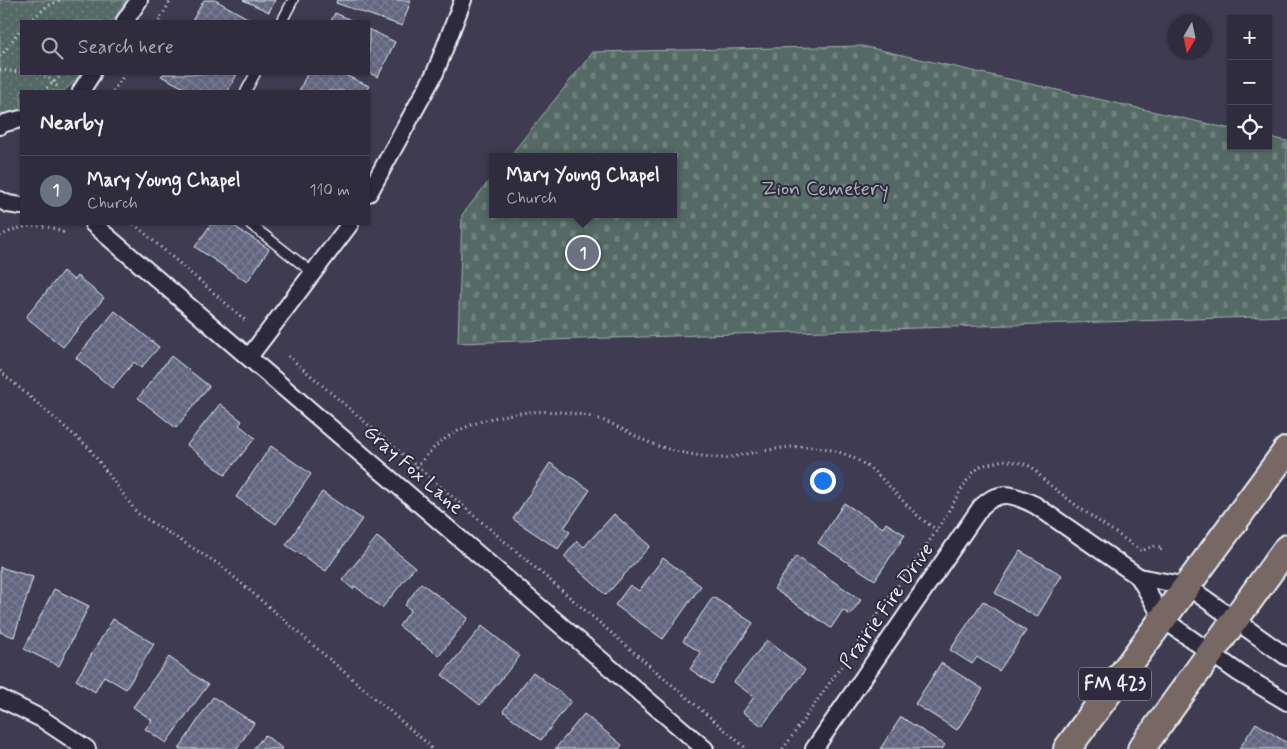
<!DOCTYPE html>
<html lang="en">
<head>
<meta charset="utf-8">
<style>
	body { margin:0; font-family:Mynerve,sans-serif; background:#3b3948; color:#f1f3f6 }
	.controls { position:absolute; right:15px; top:15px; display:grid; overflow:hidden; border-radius:0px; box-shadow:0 1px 4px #0004 }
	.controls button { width:45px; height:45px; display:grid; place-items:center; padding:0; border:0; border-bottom:1px solid #4a4957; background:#2f2d3d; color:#f1f3f6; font:25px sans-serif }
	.compass { position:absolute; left:1167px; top:15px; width:45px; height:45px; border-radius:50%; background:#2f2d3d; box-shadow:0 1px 4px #0004; rotate:189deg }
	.you { position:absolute; left:822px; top:480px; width:18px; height:18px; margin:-12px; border:4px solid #fff; border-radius:50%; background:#1a73e8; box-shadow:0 0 0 8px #1a73e833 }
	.badge { display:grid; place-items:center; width:32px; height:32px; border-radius:50%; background:#ff9aa2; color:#fff; font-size:16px; font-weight:700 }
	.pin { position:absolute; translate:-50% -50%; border:2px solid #fff; box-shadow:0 1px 5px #0006 }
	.popup { position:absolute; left:489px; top:153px; width:188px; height:65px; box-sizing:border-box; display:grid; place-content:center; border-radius:0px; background:#2f2d3d; filter:drop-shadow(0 1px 4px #0005); font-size:16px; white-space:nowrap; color:#a7a8b0 }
	.popup b { font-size:19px; color:#f1f3f6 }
	.popup::after { content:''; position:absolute; left:50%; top:100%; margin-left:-10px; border:10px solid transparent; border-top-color:#2f2d3d }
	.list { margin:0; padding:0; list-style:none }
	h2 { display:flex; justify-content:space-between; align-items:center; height:65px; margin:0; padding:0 20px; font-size:21px }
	h2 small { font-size:16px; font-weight:400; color:#a7a8b0 }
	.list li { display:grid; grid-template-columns:32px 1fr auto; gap:15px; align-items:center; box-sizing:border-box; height:70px; padding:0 20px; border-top:1px solid #4a4957 }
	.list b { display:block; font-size:19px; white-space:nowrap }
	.list p { margin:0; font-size:16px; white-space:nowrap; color:#a7a8b0 }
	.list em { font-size:16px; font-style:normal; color:#a7a8b0 }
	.icon { flex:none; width:28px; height:28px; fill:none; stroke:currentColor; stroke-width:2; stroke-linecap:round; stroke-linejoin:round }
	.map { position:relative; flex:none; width:1287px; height:749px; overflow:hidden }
	.search { position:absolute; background:#2f2d3d; box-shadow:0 1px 4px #0004; left:20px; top:20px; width:350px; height:55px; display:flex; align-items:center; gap:12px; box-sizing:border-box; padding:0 18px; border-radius:0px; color:#a7a8b0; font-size:19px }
	.panel { position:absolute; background:#2f2d3d; box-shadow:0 1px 4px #0004; left:20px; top:90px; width:350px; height:135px; border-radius:0px }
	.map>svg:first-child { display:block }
</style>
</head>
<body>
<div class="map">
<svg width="1287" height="749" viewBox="0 0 1287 749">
	<defs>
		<pattern id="cemetery-stones" width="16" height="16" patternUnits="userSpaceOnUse" patternTransform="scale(1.25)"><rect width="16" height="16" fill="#566b65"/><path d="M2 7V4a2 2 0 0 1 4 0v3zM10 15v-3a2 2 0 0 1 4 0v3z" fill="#6e817c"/></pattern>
		<pattern id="park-dots" width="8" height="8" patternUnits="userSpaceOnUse" patternTransform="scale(1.25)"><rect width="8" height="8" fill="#566b65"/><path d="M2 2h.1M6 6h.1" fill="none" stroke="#6e817c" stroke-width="1.8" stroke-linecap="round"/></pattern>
		<pattern id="building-cross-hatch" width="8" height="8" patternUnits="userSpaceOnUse" patternTransform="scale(1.25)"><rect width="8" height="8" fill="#646680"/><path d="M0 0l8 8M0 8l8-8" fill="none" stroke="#7a7c93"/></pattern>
	</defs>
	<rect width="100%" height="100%" fill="#3f3c51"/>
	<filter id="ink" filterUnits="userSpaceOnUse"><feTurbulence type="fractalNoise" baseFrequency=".02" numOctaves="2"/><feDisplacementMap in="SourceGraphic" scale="10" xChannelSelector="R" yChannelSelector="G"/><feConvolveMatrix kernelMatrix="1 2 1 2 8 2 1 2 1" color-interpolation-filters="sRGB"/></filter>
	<g filter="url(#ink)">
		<path fill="url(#cemetery-stones)" stroke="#9faeae" d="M862,46L1231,129V146H1268V137L1287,141V316L458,343L462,215L493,176V214H673V157H509L593,52Z"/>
		<path fill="url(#park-dots)" stroke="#9faeae" d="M0,0H126L113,21H21V74H82L64,91H21V112L0,117Z"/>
		<g fill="url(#building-cross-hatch)" stroke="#e8f1f8">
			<path d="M204,0H215L253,21H192Z"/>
			<path d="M243,0H275L269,12Z"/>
			<path d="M337,0H411L402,26L336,3Z"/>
			<path d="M335,13L353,21H331Z"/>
			<path d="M369,29L395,42L378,77L369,73Z"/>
			<path d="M163,74H237L228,91H190L161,76Z"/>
			<path d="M307,74H343L369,86L366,91H299Z"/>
			<path d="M211,224H231L269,249L247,282L195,247Z"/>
			<path d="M63,271L74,280L77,276L104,298L63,347L26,317Z"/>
			<path d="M115,311L159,347L141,368L134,362L112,388L76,358Z"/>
			<path d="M171,356L209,386L176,428L138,398Z"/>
			<path d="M220,404L242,421L239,425L255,438L225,475L187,445Z"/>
			<path d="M271,446L311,474L276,524L236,497Z"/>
			<path d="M550,463L590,490L564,528L570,532L558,549L513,519Z"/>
			<path d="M322,492L362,519L326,571L286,545Z"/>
			<path d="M844,503L883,528L886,523L905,535L875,580L818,543Z"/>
			<path d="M614,514L650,546L606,595L564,557L577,541L584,547Z"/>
			<path d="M377,537L415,567L382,608L355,586L353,589L342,580Z"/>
			<path d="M1020,551L1062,575L1037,617L995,593Z"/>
			<path d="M796,556L861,600L850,615L843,610L831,628L774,589Z"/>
			<path d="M663,558L701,586L663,639L615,605L630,585L639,591Z"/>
			<path d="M0,567L33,577L14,637L0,632Z"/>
			<path d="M421,583L468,618L439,656L399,626L411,610L405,605Z"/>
			<path d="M54,589L89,606L59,666L24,649Z"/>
			<path d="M713,597L753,623L712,684L690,669L701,653L683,641Z"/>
			<path d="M983,601L1026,631L999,671L977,657L972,664L950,650Z"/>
			<path d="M113,619L154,644L126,689L104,676L95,692L76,680Z"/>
			<path d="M482,626L520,656L480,705L442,675Z"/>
			<path d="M767,640L805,670L762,726L743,712L754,697L734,682Z"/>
			<path d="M169,657L208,685L166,743L145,729L152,720L133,707Z"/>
			<path d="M941,663L983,689L957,730L915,704Z"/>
			<path d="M533,672L571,701L541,740L503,711Z"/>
			<path d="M213,697L254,723L237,749H179Z"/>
			<path d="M584,714L622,745L619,749H555Z"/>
			<path d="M901,717L945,745L942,749H880Z"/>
			<path d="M1256,723L1287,743V749H1239Z"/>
			<path d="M265,735L283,749H253Z"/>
		</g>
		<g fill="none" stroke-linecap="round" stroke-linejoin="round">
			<defs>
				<g id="lane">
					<path d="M282,21L293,0"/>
					<path d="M246,91L255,74"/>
					<path d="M250,224L313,273"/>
				</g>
				<g id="street">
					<path d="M125,21L139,0"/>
					<path d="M81,91L92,74"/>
					<path d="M0,126L5,123L21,119"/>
					<path d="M369,193L435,73L463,0"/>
					<path d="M0,200L8,204L21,206"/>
					<path d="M93,224L705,749"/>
					<path d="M249,357L350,224"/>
					<path d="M1287,657L1187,586L1139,577L1163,619L1239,673L1287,702"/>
					<path d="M0,698L42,719L87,749"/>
					<path d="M814,749L981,507C1000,489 1013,494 1035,505L1139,577"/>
				</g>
				<g id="primary">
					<path d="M1067,749L1287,450"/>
					<path d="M1141,749L1287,548"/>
				</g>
			</defs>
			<use href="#lane" stroke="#e8f1f8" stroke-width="12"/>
			<use href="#street" stroke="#e8f1f8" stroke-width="20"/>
			<use href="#primary" stroke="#e8f1f8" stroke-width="30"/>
			<g stroke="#e8f1f8" stroke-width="3" stroke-dasharray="1 4" stroke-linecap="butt">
				<path d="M30,21L46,7L60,0"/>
				<path d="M159,21L171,0"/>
				<path d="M0,56L5,51L21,28"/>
				<path d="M0,70L21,72"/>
				<path d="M40,74L50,79L59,88"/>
				<path d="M43,91L61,76"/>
				<path d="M113,91L125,74"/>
				<path d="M134,224L245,320"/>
				<path d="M0,236C21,225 41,222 63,232L65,230"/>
				<path d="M288,356L747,749"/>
				<path d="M0,371L89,448L137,513L220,565L428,744L432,749"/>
				<path d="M416,467C423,460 430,451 437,445C477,411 551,404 599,419C620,426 638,439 658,446C679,453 699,456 721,458C731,458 741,455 751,453C788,447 811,441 847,455C877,467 893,493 916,514C922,520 930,525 937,530"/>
				<path d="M783,749L937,530L966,482L973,473L981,466L1003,460L1022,463L1032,467L1046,482L1081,509L1142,551C1148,548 1156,543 1162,549L1158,552"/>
			</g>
			<use href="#lane" stroke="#2f2a3d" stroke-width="9"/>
			<use href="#street" stroke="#2f2a3d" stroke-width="16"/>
			<use href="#primary" stroke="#776864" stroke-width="26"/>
		</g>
	</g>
	<g text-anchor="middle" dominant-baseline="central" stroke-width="4" stroke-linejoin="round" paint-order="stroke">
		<rect fill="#2f2a3d" stroke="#b0b5c0" stroke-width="1" x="1079" y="667.5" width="72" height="33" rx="4"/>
		<g font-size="19" font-weight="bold" fill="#e8f1f8">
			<text x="1115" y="684">FM 423</text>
		</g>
		<g font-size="20" fill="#a6b5b6" stroke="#2f2a3d">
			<text x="825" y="189">Zion Cemetery</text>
		</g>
		<g font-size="20" fill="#e8f1f8" stroke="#2f2a3d">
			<text transform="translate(413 470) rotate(41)">Gray Fox Lane</text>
			<text transform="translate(887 606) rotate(-55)">Prairie Fire Drive</text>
		</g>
	</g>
</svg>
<div class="controls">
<button>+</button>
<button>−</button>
<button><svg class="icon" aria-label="locate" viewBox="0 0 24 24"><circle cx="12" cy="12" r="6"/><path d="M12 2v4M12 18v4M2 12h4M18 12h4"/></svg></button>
</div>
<svg class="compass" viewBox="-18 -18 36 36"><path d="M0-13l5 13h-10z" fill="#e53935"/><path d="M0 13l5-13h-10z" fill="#a7a8b0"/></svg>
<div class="you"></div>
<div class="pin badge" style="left:583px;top:253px;background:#6b7280">1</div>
<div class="popup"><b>Mary Young Chapel</b>Church</div>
<div class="search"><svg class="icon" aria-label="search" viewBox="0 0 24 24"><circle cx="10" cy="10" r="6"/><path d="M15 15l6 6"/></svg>Search here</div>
<section class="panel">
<h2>Nearby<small></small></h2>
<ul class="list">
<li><span class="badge" style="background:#6b7280">1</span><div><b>Mary Young Chapel</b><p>Church</p></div><em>110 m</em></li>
</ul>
</section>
</div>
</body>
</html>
